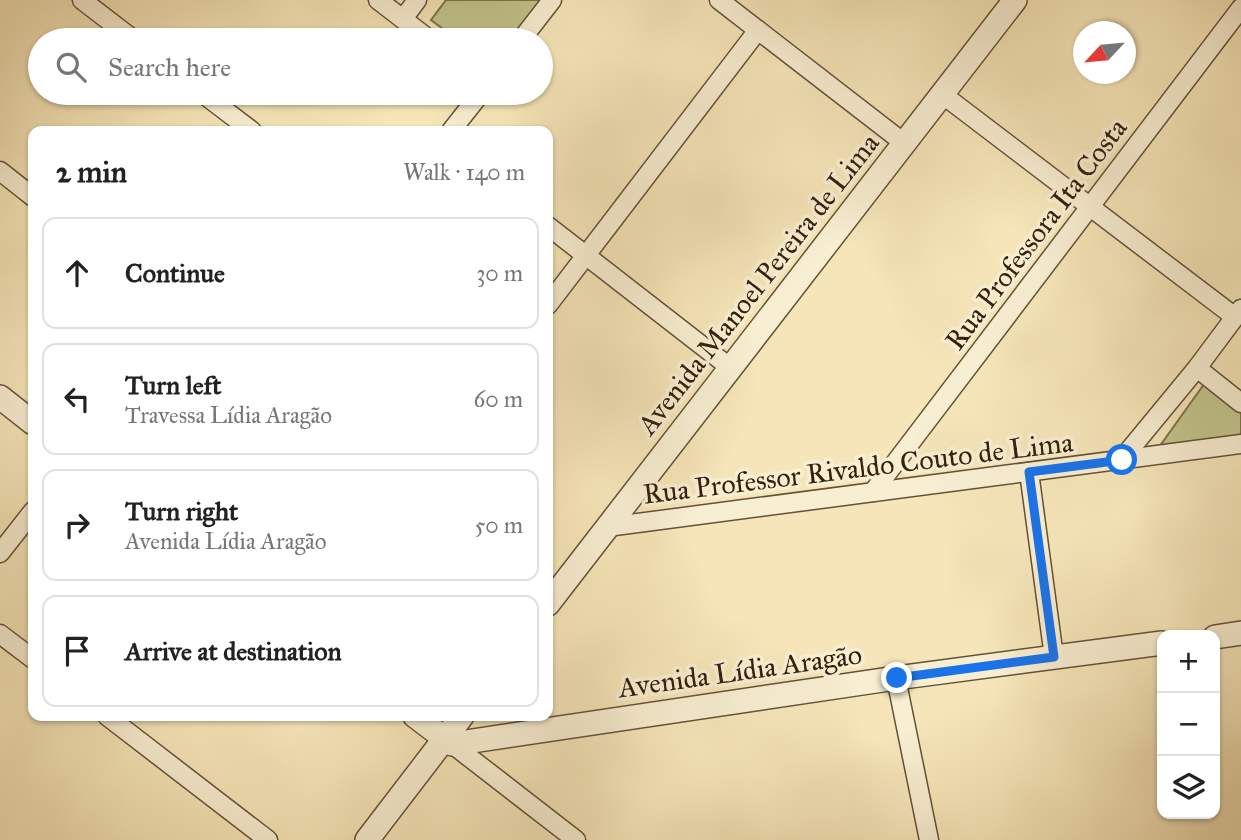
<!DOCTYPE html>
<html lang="en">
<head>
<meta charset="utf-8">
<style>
	body { margin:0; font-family:"IM FELL Great Primer",serif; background:#f6f6f6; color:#222 }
	.controls { position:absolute; right:21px; bottom:21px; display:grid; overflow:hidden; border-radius:14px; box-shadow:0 2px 5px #0004 }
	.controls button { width:63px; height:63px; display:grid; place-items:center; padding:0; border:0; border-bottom:2px solid #e0e0e0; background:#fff; color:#222; font:35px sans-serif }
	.compass { position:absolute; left:1073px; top:21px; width:63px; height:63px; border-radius:50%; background:#fff; box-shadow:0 2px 5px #0004; rotate:244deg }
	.stop { position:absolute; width:21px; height:21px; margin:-16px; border:5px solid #1a73e8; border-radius:50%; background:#fff }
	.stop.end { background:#1a73e8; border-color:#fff; box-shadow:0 2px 7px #0008 }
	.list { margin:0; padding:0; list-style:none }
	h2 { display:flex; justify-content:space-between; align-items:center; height:91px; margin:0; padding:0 28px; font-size:30px }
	h2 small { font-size:23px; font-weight:400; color:#767676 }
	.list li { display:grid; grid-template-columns:46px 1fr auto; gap:21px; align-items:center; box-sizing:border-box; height:112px; margin:0 14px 14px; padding:0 14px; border:2px solid #e0e0e0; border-radius:14px }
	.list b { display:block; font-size:26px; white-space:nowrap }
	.list p { margin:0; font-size:23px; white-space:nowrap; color:#767676 }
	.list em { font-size:23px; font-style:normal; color:#767676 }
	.icon { flex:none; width:38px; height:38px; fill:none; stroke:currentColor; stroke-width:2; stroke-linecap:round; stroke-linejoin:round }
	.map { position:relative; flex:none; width:1241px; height:840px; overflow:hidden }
	.search { position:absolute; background:#fff; box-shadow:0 2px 5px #0004; left:28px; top:28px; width:525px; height:77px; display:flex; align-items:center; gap:18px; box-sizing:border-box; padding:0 24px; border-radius:38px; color:#767676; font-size:26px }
	.panel { position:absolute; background:#fff; box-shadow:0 2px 5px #0004; left:28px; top:126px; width:525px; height:595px; border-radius:14px }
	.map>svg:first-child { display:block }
</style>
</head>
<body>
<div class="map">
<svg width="1241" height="840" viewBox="0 0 1241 840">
	<rect width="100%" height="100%" fill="#f5e5b8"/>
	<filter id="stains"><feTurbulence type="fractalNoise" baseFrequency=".00286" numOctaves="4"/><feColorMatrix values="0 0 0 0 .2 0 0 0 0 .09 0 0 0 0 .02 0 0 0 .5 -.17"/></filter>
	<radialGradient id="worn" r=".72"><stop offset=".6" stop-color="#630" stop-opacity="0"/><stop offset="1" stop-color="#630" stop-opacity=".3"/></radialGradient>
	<g fill="#c2c38b" stroke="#7b724b" stroke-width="2">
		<path d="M446,0H545L515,40H458L431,20Z"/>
		<path d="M1207,380L1241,412V439L1157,450Z"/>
	</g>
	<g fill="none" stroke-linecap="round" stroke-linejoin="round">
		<defs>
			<g id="minor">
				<path d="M82,0L134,40"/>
				<path d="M378,0L430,40"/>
				<path d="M719,0L904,143"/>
				<path d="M403,19L417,0"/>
				<path d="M521,40L552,0"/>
				<path d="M202,93L252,131"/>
				<path d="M942,94L1235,317"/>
				<path d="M451,131L481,93"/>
				<path d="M0,171L33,197"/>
				<path d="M548,226L732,369"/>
				<path d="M548,305L758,30"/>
				<path d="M1197,368L1241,403"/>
				<path d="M1122,459L1197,368L1241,309"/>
				<path d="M1029,472L1054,657"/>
				<path d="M873,492L1241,8"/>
				<path d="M607,527L1241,444"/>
				<path d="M0,553L33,511"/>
				<path d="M0,634L33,659"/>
				<path d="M896,678L929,840"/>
				<path d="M107,716L268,840"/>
				<path d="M452,744L576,840"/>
			</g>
			<g id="tertiary">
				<path d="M0,397L33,423"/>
				<path d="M548,604L1015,0"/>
				<path d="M1215,637L1241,633"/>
				<path d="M415,716L452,744L896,678L1162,643"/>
				<path d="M367,840L462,716"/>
			</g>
		</defs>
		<use href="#minor" stroke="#645136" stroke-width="21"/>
		<use href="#tertiary" stroke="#645136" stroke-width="26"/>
		<use href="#minor" stroke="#f8eed1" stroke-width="18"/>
		<use href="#tertiary" stroke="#f8eed1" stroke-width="23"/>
	</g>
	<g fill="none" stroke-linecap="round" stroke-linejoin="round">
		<path stroke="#1a73e8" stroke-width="9" d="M897,678L1054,657L1029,472L1122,460"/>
	</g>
	<g text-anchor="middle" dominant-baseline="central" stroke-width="7" stroke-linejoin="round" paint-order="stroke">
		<g font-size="28" fill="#34200b" stroke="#f8eed1">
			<text transform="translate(1036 234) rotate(-53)">Rua Professora Ita Costa</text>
			<text transform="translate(758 284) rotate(-52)">Avenida Manoel Pereira de Lima</text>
			<text transform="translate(858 468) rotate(-7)">Rua Professor Rivaldo Couto de Lima</text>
			<text transform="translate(740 671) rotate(-8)">Avenida Lídia Aragão</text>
		</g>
	</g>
	<rect width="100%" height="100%" filter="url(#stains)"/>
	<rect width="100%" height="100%" fill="url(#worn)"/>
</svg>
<div class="controls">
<button>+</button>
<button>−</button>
<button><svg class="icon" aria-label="layers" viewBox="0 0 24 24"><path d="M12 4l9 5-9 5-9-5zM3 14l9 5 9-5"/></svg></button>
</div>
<svg class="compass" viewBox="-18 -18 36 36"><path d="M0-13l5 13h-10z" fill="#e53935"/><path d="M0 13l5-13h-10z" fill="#767676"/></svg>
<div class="stop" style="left:1122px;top:460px"></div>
<div class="stop end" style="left:897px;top:678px"></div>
<div class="search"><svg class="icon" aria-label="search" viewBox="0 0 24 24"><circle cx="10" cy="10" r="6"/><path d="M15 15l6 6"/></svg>Search here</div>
<section class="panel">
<h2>2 min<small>Walk · 140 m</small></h2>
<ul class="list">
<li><svg class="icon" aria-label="ahead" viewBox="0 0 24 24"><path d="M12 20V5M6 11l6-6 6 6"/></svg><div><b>Continue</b></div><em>30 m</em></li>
<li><svg class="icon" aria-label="left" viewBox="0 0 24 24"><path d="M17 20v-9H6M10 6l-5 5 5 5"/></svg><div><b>Turn left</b><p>Travessa Lídia Aragão</p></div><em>60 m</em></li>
<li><svg class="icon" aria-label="right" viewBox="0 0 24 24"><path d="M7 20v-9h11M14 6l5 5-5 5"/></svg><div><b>Turn right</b><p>Avenida Lídia Aragão</p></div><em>50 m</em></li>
<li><svg class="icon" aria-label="arrive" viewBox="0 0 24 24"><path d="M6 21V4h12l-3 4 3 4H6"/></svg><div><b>Arrive at destination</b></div></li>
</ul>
</section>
</div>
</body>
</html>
